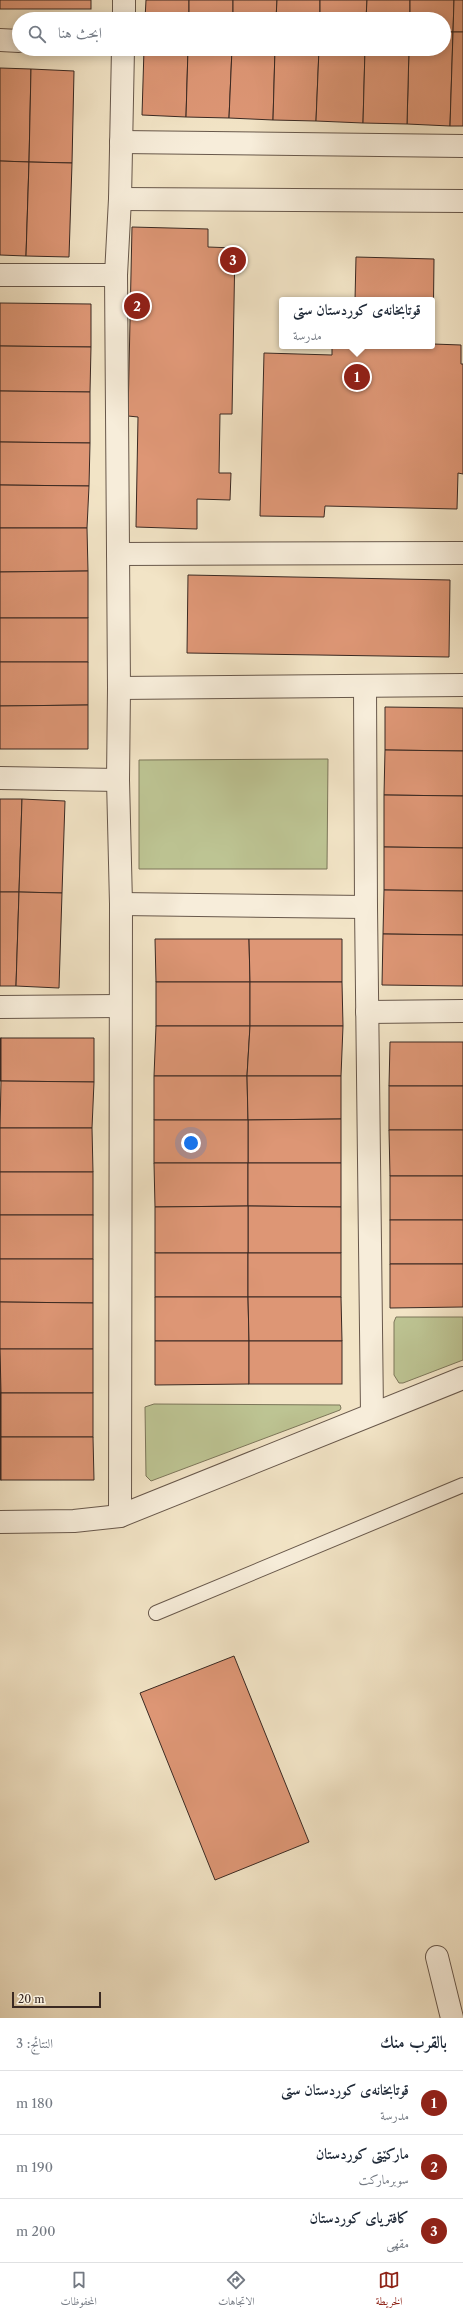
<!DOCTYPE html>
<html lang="ar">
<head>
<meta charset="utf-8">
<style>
	body { margin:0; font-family:"Libre Caslon Text",Amiri,serif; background:#f6f6f7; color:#1f2937; direction:rtl }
	.scale { position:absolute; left:12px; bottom:10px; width:89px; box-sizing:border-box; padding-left:4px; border:2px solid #3a2922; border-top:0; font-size:11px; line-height:14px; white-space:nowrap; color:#3a2922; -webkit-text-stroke:3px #f7edda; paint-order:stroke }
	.you { position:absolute; left:191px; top:1143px; width:14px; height:14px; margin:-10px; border:3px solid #fff; border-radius:50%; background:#1a73e8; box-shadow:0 0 0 6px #1a73e833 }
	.badge { display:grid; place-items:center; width:26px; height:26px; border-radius:50%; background:#8f2418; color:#fff; font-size:13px; font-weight:700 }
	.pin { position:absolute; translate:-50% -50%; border:2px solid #fff; box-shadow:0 1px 4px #0006 }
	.popup { position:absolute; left:279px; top:297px; width:156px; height:52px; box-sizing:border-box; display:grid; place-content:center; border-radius:4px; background:#fff; filter:drop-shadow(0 1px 3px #0005); font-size:13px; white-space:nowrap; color:#747a83 }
	.popup b { font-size:15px; color:#1f2937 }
	.popup::after { content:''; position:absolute; left:50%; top:100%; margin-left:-8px; border:8px solid transparent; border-top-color:#fff }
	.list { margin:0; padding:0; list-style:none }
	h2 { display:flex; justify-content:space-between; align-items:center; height:52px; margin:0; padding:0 16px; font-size:17px }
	h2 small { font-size:13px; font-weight:400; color:#747a83 }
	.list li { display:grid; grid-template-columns:26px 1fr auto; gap:12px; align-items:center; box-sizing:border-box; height:64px; padding:0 16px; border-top:1px solid #e0e1e3 }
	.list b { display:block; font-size:15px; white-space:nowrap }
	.list p { margin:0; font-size:13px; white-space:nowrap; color:#747a83 }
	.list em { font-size:13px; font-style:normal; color:#747a83 }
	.icon { flex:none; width:22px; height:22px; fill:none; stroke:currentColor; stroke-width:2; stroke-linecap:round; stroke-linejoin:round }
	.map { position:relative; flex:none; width:463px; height:2018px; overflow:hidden; direction:ltr }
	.search { position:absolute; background:#fff; box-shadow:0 2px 10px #0003; left:12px; right:12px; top:12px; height:44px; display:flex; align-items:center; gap:10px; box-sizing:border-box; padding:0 14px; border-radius:22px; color:#747a83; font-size:15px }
	.sheet { height:244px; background:#fff }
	nav { display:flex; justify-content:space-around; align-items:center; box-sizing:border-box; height:56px; border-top:1px solid #e0e1e3; background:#fff; font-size:11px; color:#747a83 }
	nav a { display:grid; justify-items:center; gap:2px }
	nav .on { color:#8f2418 }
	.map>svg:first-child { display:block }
</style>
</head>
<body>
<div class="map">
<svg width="463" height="2018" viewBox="0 0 463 2018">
	<rect width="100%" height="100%" fill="#f2e4c6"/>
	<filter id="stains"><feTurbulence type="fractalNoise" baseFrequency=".005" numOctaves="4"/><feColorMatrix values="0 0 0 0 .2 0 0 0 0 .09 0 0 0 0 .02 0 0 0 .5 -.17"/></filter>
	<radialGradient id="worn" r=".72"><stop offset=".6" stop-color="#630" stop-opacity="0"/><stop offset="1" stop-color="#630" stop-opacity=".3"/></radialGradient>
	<g fill="#bdc493" stroke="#7c765a">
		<path d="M328,759L327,869H139V760Z"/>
		<path d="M396,1317H463V1360L403,1383H399L394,1375V1322Z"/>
		<path d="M154,1404L340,1405L341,1408L340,1410L151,1481L146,1476L145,1407Z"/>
	</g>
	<g fill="#dd9675" stroke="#3a2922">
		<rect x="0" y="0" width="91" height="9"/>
		<path d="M146,0H189V19H145Z"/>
		<rect x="189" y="0" width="44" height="19"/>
		<path d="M233,0H277L276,19H233Z"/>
		<path d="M277,0H320V19H276Z"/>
		<path d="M320,0H367L366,19H320Z"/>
		<path d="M367,0H410V19H366Z"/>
		<path d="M410,0H454L453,32H444V19H410Z"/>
		<path d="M454,0H463V32H453Z"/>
		<path d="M444,32H453L450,126L407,124L409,49H444Z"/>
		<path d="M453,32H463V126H450Z"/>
		<path d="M144,49H188L186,117L142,115Z"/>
		<path d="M188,49H232L229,118L186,117Z"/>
		<path d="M232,49H275L273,120L229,118Z"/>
		<path d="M275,49H319L316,121L273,120Z"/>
		<path d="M319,49H365L363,123L316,121Z"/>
		<path d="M365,49H409L407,124L363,123Z"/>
		<path d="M0,68L31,69L29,162L0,161Z"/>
		<path d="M31,69L74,71L72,163L29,162Z"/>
		<path d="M0,161L29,162L26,256L0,255Z"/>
		<path d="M29,162L72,163L69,257L26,256Z"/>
		<path d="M132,227L208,229V247L235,248L232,414H220L219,473H231L230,500L197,499V529L136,527L138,417L128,416Z"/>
		<path d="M356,257L434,259L433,344L461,345V364H463V474L458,473L457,509L325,506L324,517L260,516L264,353L332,355V346H432V300H355Z"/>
		<path d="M0,303L91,304V347L0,346Z"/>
		<path d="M0,346L91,347L90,392L0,391Z"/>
		<path d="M0,391L90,392V443L0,442Z"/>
		<path d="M0,442L90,443L89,486L0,485Z"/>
		<path d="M0,485L89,486L87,528H0Z"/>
		<path d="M0,528H87L88,571L0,572Z"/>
		<path d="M88,571V618H0V572Z"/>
		<path d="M188,575L450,580L449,657L187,653Z"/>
		<rect x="0" y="618" width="88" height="44"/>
		<path d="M0,662H88V705L0,706Z"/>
		<path d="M88,705V749H0V706Z"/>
		<path d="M385,707L463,708V751L385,750Z"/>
		<path d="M385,750L463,751V796L384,795Z"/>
		<path d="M384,795L463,796V848L384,847Z"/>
		<path d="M0,799H22L19,892H0Z"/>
		<path d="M22,799L65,801L62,893L19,892Z"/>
		<path d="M384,847L463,848V891L384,890Z"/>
		<path d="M384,890L463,891V935L383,934Z"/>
		<path d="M0,892H19L16,986H0Z"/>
		<path d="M19,892L62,893L59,988L16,986Z"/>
		<path d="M383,934L463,935V986L382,985Z"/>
		<path d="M155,939H249L250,982H156Z"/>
		<path d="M249,939H342V982H250Z"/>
		<rect x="156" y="982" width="94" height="44"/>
		<path d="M250,982H342L343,1026H250Z"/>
		<path d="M156,1026H250L247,1076H154Z"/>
		<path d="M250,1026H343L341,1076H247Z"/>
		<rect x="0" y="1038" width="1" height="43"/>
		<path d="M1,1038H94V1082L1,1081Z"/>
		<path d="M390,1042H463V1086H389Z"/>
		<path d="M154,1076H247L248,1120H154Z"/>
		<path d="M247,1076H341V1119L248,1120Z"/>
		<path d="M1,1081L94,1082L92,1128H0Z"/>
		<rect x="389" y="1086" width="74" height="44"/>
		<path d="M341,1119V1163H248V1120Z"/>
		<rect x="154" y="1120" width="94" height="43"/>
		<path d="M0,1128H92L93,1172H0Z"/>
		<path d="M389,1130H463V1176H390Z"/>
		<path d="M154,1163H248V1206L155,1207Z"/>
		<path d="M248,1163H341V1207L248,1206Z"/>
		<rect x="0" y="1172" width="93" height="43"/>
		<rect x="390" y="1176" width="73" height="44"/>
		<path d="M248,1206L341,1207V1253H248Z"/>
		<path d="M248,1206V1253H155V1207Z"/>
		<rect x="0" y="1215" width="93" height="44"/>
		<rect x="390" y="1220" width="73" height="44"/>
		<rect x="155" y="1253" width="93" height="44"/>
		<rect x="248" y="1253" width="93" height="44"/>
		<path d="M0,1259H93V1303L0,1302Z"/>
		<path d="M390,1264H463V1307L390,1308Z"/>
		<path d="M155,1297H248L249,1341H155Z"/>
		<path d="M248,1297H341L342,1341H249Z"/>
		<path d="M0,1302L93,1303V1349H0Z"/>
		<path d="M155,1341H249V1384L155,1385Z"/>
		<rect x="249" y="1341" width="93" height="43"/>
		<path d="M0,1349L1,1393H0Z"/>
		<path d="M0,1349H93V1393H1Z"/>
		<rect x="0" y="1393" width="1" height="44"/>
		<rect x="1" y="1393" width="92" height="44"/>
		<rect x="0" y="1437" width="1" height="43"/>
		<path d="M1,1437H93L94,1480H1Z"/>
		<path d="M234,1656L309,1842L215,1880L140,1693Z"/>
	</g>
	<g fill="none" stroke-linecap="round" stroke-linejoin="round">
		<defs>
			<path id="service" d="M156,1613L463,1485"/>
			<g id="minor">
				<path d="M124,19V0"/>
				<path d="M0,40L19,41"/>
				<path d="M121,142L463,146"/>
				<path d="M120,199L463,201"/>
				<path d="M0,275H116"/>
				<path d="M118,554L463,553"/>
				<path d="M365,686L366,907L372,1413"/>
				<path d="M119,688L463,685"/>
				<path d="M0,778L118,780"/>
				<path d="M121,904L366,907"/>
				<path d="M0,1007L119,1006"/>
				<path d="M367,1012L463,1011"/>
				<path d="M120,1516L121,904L118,780L119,688L116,275L120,199L123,49"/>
				<path d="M0,1522L74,1521L120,1516L463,1378"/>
				<path d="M437,1957L452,2018"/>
			</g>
		</defs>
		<use href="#service" stroke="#68584b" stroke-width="16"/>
		<use href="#minor" stroke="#68584b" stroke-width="24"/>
		<use href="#service" stroke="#f7edda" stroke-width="14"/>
		<use href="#minor" stroke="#f7edda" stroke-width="22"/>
	</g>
	<rect width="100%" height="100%" filter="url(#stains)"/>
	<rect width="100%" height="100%" fill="url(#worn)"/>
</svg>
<div class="scale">20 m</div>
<div class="you"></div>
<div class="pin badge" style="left:357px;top:377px">1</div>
<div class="popup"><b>قوتابخانەی کوردستان ستی</b>مدرسة</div>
<div class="pin badge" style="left:137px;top:306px">2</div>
<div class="pin badge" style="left:233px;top:260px">3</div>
<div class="search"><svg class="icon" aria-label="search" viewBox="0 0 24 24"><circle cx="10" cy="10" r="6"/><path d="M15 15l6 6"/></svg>ابحث هنا</div>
</div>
<section class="sheet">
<h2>بالقرب منك<small>النتائج: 3</small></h2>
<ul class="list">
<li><span class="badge">1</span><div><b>قوتابخانەی کوردستان ستی</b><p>مدرسة</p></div><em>180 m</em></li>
<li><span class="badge">2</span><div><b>مارکێتی کوردستان</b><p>سوبرماركت</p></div><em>190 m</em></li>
<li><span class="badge">3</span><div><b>کافتریای کوردستان</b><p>مقهى</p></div><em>200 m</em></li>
</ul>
</section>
<nav>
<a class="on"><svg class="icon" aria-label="map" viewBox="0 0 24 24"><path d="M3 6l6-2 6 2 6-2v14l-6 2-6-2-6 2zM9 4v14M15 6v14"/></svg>الخريطة</a>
<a><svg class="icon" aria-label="directions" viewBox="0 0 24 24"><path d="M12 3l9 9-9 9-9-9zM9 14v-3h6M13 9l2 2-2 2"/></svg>الاتجاهات</a>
<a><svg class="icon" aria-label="saved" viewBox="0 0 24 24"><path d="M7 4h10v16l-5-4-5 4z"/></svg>المحفوظات</a>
</nav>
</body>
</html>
